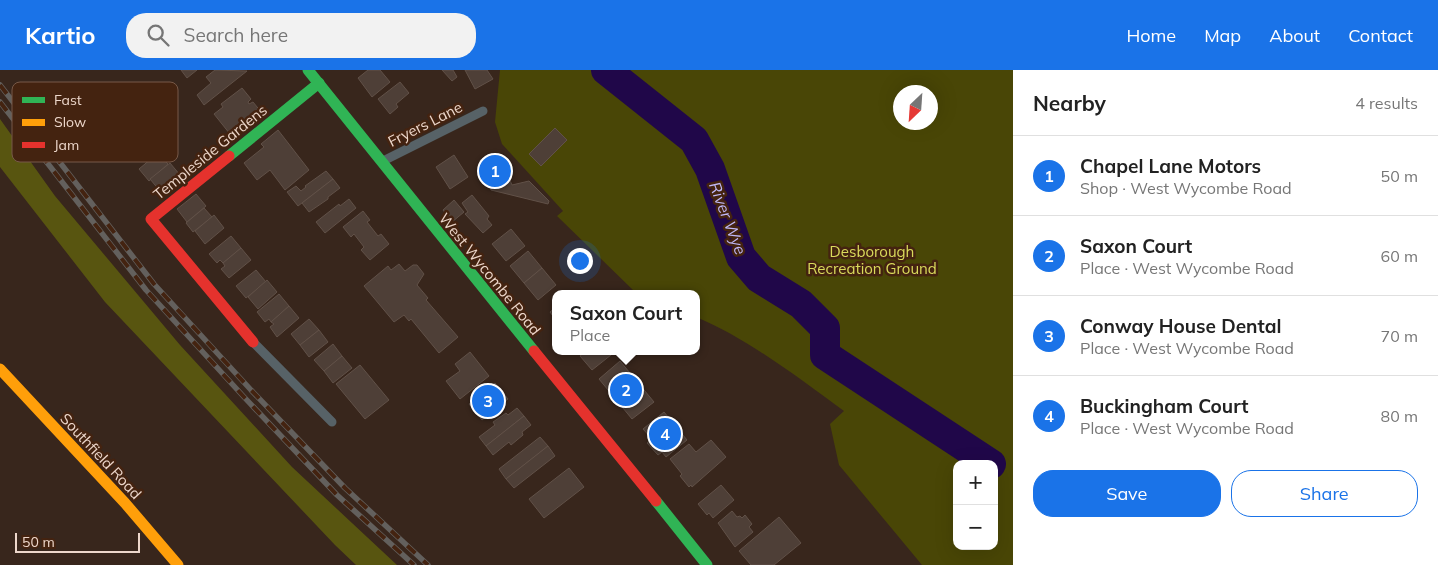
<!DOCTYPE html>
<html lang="en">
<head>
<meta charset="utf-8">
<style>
	body { margin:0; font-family:Mulish,sans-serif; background:#f2f2f2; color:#222 }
	.controls { position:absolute; right:15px; bottom:15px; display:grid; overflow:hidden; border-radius:10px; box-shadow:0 5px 20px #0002 }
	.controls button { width:45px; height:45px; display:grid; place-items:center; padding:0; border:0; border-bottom:1px solid #e0e0e0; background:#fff; color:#222; font:25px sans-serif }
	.compass { position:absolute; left:893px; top:15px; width:45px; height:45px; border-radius:50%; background:#fff; box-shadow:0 5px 20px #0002; rotate:205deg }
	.scale { position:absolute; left:15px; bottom:12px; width:125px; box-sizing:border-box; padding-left:5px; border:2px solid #edd7cb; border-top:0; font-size:14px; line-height:18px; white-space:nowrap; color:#edd7cb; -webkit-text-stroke:4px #442310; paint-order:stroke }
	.you { position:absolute; left:579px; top:190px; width:18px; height:18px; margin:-12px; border:4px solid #fff; border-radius:50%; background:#1a73e8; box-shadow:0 0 0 8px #1a73e833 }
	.badge { display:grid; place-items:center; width:32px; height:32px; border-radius:50%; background:#1a73e8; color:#fff; font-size:16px; font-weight:700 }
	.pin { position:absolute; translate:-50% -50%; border:2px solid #fff; box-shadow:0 1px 5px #0006 }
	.popup { position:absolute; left:552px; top:220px; width:148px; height:65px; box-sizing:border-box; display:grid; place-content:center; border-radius:10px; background:#fff; filter:drop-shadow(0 1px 4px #0005); font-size:16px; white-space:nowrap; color:#767676 }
	.popup b { font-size:19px; color:#222 }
	.popup::after { content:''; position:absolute; left:50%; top:100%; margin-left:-10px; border:10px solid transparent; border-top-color:#fff }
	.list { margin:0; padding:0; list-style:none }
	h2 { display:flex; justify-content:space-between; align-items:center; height:65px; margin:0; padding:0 20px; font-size:21px }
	h2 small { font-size:16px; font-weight:400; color:#767676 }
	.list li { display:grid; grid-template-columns:32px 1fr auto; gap:15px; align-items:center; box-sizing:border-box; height:80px; padding:0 20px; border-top:1px solid #e0e0e0 }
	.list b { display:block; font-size:19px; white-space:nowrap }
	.list p { margin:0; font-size:16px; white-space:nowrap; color:#767676 }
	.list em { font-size:16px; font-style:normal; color:#767676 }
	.actions { display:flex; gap:10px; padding:15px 20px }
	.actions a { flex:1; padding:11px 0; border:1px solid #1a73e8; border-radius:20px; text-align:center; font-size:18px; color:#1a73e8 }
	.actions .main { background:#1a73e8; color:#fff }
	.icon { flex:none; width:28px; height:28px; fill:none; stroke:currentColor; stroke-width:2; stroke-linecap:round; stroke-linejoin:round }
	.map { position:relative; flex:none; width:1013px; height:495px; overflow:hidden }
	header { display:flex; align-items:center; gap:30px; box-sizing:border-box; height:70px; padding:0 25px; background:#1a73e8; color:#fff }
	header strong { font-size:24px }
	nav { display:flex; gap:28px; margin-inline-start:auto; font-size:18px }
	.search { width:350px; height:45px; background:#f2f2f2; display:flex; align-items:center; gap:12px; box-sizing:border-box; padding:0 18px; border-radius:20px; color:#767676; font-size:19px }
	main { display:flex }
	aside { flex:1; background:#fff }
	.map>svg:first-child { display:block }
</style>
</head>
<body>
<header>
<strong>Kartio</strong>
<div class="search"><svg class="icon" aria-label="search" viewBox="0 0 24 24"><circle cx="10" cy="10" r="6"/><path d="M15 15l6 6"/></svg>Search here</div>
<nav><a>Home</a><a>Map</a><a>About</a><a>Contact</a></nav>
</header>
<main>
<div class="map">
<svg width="1013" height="495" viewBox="0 0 1013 495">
	<rect width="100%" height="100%" fill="#38261c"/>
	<path fill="#494606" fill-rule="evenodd" d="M500,0H1013V495H922L839,395L830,354L844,341C800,309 747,268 696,247V224H640L634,221L557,146L563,141L502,74L495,52ZM901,22H931V52H901ZM957,394H994V476H957Z"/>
	<path fill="#585510" d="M0,49L55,126L180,275L292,397L397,495H356L335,475L105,232L0,97Z"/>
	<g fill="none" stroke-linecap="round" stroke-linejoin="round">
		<path stroke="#200749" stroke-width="30" d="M606,0L694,70L710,99L741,187L759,208L801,234L825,258V285L991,394"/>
	</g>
	<g fill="#4e3f37" stroke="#615148">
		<path d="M181,0H197L187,8Z"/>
		<path d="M215,0L247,1L204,35L197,25L211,13L206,7Z"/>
		<path d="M368,0H380L390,12L372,27L358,8Z"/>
		<path d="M442,0H453L457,7L452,11Z"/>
		<path d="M465,0H487L493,9L475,19Z"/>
		<path d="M400,12L409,23L396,34L398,37L390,44L378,29Z"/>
		<path d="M242,18L251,29L248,32L249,34L253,32L262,43L241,59L239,56L230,64L214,44L223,37L221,34Z"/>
		<path d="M555,58L567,70L541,96L529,84Z"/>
		<path d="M278,60L309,100L285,120L270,100L257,110L244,93L264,77L261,74Z"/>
		<path d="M158,83L168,94L149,111L139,99Z"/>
		<path d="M454,85L468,107L450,119L436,97Z"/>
		<path d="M500,86L512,115L529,111L549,131L548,134L491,120L480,90Z"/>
		<path d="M170,93L180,105L160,121L150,109Z"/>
		<path d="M326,101L333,109L298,136L287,122L296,116L301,121L306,117L305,116Z"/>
		<path d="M333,109L340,118L328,127V129L309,142L302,133Z"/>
		<path d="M196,124L206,136L187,152L177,139Z"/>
		<path d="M472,125L489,146L487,149L492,155L483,163L465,144L468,142L462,133Z"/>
		<path d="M349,129L356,138L325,163L316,152L339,134L340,136Z"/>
		<path d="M454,130L464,142L452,152L443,140Z"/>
		<path d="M204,138L212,147L193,162L186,153Z"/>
		<path d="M363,141L370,150L367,152L378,166L381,164L389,174L370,190L361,180L364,177L354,164L351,167L343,157Z"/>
		<path d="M214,145L224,158L205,174L195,161Z"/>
		<path d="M511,159L525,176L506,191L492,174Z"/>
		<path d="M231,166L241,178L223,193L220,190L217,193L209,184Z"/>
		<path d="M241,178L251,190L229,208L221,199L225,196L223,193Z"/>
		<path d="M528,181L542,198L524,213L510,196Z"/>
		<path d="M399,194L405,201L413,195H417L424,204L417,215L428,228L426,230L458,267L439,283L411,249L409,251L404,245L394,252L364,216L388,196L391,200Z"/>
		<path d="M542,198L556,215L538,230L524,213Z"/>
		<path d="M256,200L266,212L246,228L236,216Z"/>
		<path d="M267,210L277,222L258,239L248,227Z"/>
		<path d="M279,224L289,236L271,252L269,249L265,252L257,242Z"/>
		<path d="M289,236L299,248L277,267L270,257L274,254L271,252Z"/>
		<path d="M556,237V250L550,242Z"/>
		<path d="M309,249L319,260L300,275L291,264Z"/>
		<path d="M319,260L328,272L309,287L300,275Z"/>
		<path d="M333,274L342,286L324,301L314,290Z"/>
		<path d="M586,281H616L592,300L580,286Z"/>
		<path d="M470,282L489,306L460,329L446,311L460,301L455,294Z"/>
		<path d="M342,286L352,298L333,313L324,301Z"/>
		<path d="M620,291L654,332L632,349L599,309Z"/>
		<path d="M360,295L389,330L365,349L336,314Z"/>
		<path d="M495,313L508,329L482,350L469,334Z"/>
		<path d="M517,338L524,346L486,376L479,367L495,355L493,352L506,343L508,345Z"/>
		<path d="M664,342L687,370L666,387L662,382L658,385L647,373L652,369L643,359Z"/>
		<path d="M524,346L531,355L522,362L523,365L511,375L509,372L493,385L486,376Z"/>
		<path d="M540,367L548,376L506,409L499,399Z"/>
		<path d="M711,370L726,387L692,417L691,415L689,417L680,406L682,404L670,389L689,374L696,382Z"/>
		<path d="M548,376L555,386L514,418L506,409Z"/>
		<path d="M569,398L584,417L544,448L529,429Z"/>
		<path d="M721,415L734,430L713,448L709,443L707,445L698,434Z"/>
		<path d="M732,441L737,447L740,446L742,448L745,445L752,454L749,457L753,462L735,477L718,453Z"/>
		<path d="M779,447L801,473L774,495H751L739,481Z"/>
	</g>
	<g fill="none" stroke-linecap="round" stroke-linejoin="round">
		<g stroke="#576267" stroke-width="9">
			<path d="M383,91L483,41"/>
			<path d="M255,274L332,352"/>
		</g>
		<g stroke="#30b455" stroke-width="11">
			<path d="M308,0L534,281"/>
			<path d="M229,86L319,13"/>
			<path d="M656,431L707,495"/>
		</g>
		<path stroke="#ff9f0a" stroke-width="11" d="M0,299L125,433L178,495"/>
		<g stroke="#e5322d" stroke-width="11">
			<path d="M229,86L151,149L253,272"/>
			<path d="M534,281L656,431"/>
		</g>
		<defs>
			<g id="rail">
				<path d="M0,15L154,214L251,320L345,418L428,495"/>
				<path d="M0,32L146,220L244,327L337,425L414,495"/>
			</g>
		</defs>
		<use href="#rail" stroke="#63605d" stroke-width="5.5"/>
		<use href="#rail" stroke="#442310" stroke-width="4" stroke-dasharray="11" stroke-linecap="butt"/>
	</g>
	<g text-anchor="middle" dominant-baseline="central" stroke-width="5" stroke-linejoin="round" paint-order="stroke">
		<g font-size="15" fill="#edd7cb" stroke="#442310">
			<text transform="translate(425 54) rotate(-27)">Fryers Lane</text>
			<text transform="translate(210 82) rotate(-39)">Templeside Gardens</text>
			<text transform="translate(490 204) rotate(51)">West Wycombe Road</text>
			<text transform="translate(101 386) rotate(47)">Southfield Road</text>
		</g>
		<g font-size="15" fill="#d9da5b" stroke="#442310">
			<text x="872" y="181">Desborough<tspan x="872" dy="17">Recreation Ground</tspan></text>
		</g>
		<g font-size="16" font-style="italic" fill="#bfb8f7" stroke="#442310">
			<text transform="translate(728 148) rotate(69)">River Wye</text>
		</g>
	</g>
	<rect x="12" y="12" width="166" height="80" rx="8" fill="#442310" stroke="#775948" stroke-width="1"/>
	<rect x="22" y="27" width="23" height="6" fill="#30b455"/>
	<rect x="22" y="49" width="23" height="7" fill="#ff9f0a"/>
	<rect x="22" y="72" width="23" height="6" fill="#e5322d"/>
	<g font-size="14" fill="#edd7cb">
		<text x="54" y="35">Fast</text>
		<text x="54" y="57">Slow</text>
		<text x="54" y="80">Jam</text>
	</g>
</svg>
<div class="controls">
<button>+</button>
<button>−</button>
</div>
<svg class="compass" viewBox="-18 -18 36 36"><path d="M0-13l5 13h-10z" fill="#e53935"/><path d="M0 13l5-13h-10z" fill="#767676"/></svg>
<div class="scale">50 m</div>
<div class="you"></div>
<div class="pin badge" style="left:495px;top:101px">1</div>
<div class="pin badge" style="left:626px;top:320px">2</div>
<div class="popup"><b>Saxon Court</b>Place</div>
<div class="pin badge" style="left:488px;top:331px">3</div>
<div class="pin badge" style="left:665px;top:364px">4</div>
</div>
<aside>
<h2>Nearby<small>4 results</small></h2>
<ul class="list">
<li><span class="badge">1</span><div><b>Chapel Lane Motors</b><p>Shop · West Wycombe Road</p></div><em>50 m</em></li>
<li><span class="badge">2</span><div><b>Saxon Court</b><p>Place · West Wycombe Road</p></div><em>60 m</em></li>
<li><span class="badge">3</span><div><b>Conway House Dental</b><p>Place · West Wycombe Road</p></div><em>70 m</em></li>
<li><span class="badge">4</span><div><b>Buckingham Court</b><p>Place · West Wycombe Road</p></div><em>80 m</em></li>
</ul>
<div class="actions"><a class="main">Save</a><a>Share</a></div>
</aside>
</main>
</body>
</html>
